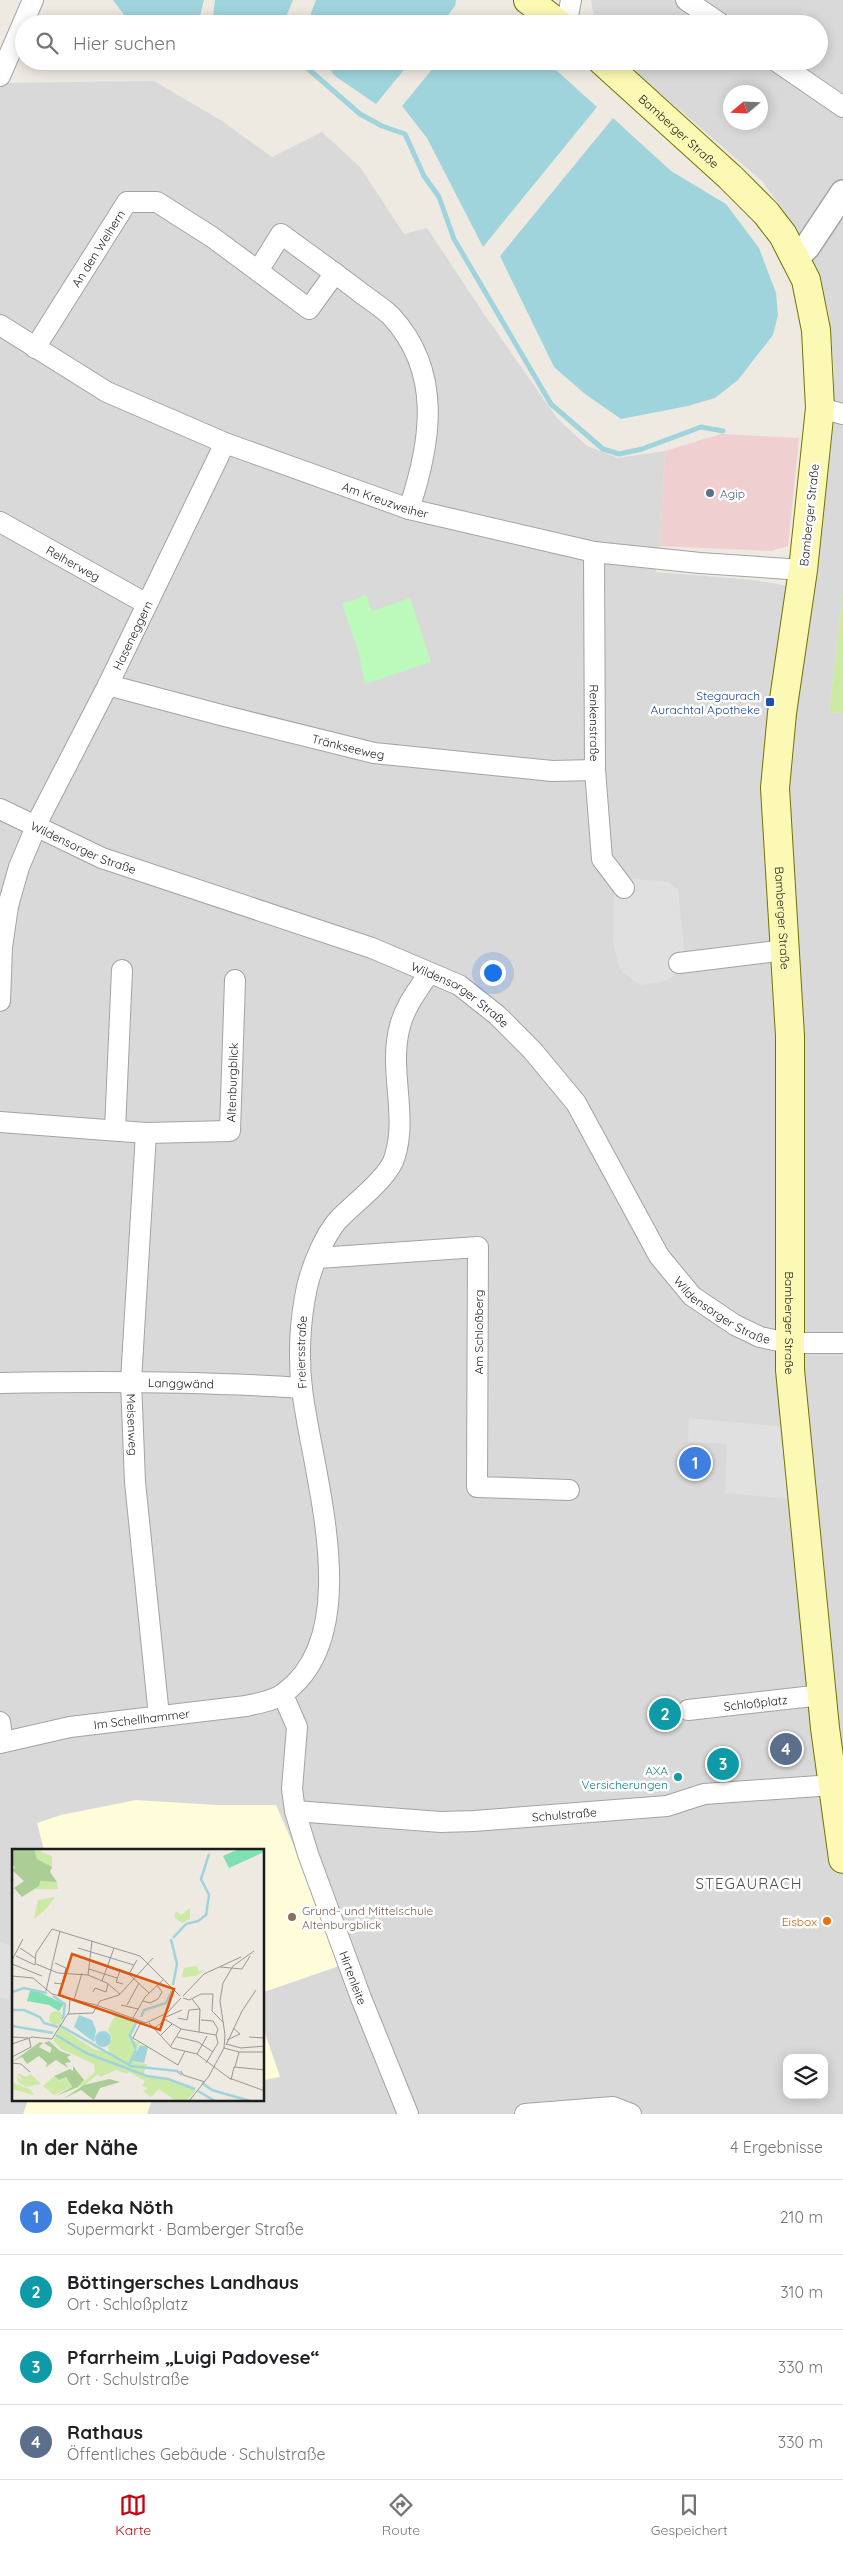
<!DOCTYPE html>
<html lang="de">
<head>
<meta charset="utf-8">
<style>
	body { margin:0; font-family:Quicksand,sans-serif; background:#f2f2f2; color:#202124 }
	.controls { position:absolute; right:15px; bottom:15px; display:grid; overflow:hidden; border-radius:10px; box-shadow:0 2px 12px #0003 }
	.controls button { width:45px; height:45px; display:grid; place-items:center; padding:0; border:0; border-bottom:1px solid #e0e0e0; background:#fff; color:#202124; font:25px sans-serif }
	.compass { position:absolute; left:723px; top:85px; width:45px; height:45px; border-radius:50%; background:#fff; box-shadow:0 2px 12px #0003; rotate:251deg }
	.you { position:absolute; left:492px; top:972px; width:18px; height:18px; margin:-12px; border:4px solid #fff; border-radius:50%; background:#1a73e8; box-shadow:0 0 0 8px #1a73e833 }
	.badge { display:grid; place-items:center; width:32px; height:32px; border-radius:50%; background:#c8000f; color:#fff; font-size:16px; font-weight:700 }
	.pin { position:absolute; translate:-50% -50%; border:2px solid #fff; box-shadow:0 1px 5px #0006 }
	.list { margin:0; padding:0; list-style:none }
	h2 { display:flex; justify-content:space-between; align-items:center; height:65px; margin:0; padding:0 20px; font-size:21px }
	h2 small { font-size:16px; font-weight:400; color:#757577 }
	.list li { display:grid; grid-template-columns:32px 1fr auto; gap:15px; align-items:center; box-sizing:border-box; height:75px; padding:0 20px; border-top:1px solid #e0e0e0 }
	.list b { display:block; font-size:19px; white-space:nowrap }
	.list p { margin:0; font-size:16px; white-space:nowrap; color:#757577 }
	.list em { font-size:16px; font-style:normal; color:#757577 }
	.icon { flex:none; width:28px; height:28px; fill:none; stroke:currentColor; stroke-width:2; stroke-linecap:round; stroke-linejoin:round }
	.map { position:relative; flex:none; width:843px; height:2114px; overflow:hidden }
	.search { position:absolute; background:#fff; box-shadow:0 2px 12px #0003; left:15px; right:15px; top:15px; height:55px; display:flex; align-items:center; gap:12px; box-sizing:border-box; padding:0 18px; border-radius:28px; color:#757577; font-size:19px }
	.sheet { height:365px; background:#fff }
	nav { display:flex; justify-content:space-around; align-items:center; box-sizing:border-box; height:70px; border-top:1px solid #e0e0e0; background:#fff; font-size:14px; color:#757577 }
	nav a { display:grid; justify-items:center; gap:2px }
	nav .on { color:#c8000f }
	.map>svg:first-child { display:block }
</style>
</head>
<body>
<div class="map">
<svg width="843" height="2114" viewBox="0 0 843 2114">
	<rect width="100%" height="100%" fill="#eee9e1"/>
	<path fill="#dad9d9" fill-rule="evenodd" d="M591,0H843V592L829,712L843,713V2114H0V83L154,81L222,121L272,157L322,132L360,167L404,234L427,228L484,314L557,418L587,446L618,458L665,451L660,546L656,572L754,580L811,590L834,423V369L828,308L798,230L762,181L623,61H819V24H595ZM730,92H760V122H730ZM14,1850H264V2100H14ZM787,2058H824V2095H787Z"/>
	<path fill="#f0cfd1" d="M721,434L799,438L788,546L771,551L660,546L665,451Z"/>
	<g fill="#fffcd9">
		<path d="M136,1800L216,1805H276L303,1867L339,1966L264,1992V1850H44L37,1823L61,1815Z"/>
		<path d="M264,2030L280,2077L264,2080Z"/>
		<path d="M28,2100H152L147,2114H23Z"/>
	</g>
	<path fill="#cceaa5" d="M843,592V713L829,712Z"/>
	<path fill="#bcfabc" d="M366,595L372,611L410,598L431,662L365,684L358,650L342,604Z"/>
	<g fill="#e0e0e0">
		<path d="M623,878L669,882L678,890L686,967L666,981L640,985L620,970L613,944L614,888Z"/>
		<path d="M689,1418L785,1427L792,1499L725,1493L727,1444L688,1442Z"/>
		<path d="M0,1941L14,1947V1985L9,2000L0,1997Z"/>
	</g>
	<g fill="#a0d4dd">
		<path d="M113,0H204L198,24H160L127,19Z"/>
		<path d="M215,0H293L283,24H212Z"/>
		<path d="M316,0H456L455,6L441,24H311V13Z"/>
		<path d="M323,61H411L376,104L335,76Z"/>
		<path d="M439,61H546L597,107L483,247L427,138L402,106Z"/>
		<path d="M613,118L671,171L726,204L759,248L776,293L778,315L773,335L738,380L715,398L688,406L621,419L585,394L554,367L500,256Z"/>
	</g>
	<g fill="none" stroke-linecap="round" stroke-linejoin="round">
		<path stroke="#a0d4dd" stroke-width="5" d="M280,61L306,67L360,114L382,126L405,134L424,176L439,197L454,239L551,404L603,449L619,454L642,449L701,427L723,431"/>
		<defs>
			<g id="minor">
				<path d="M686,0L721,24"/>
				<path d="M562,24L568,16L571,0"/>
				<path d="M776,61L843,107"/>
				<path d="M0,76L33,0"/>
				<path d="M258,271L309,309L335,273"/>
				<path id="s1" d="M0,325L107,392L225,443L409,509L594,552L700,563L803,570"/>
				<path id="s2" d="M35,348L127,202H157L212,237L258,271L281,234C308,254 335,273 361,293C370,300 382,307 391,316C443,372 431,443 409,509"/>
				<path d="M820,408L843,414"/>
				<path id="s3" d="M0,522L147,604"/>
				<path id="s4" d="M594,552L595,770L602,859L624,888"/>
				<path id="s5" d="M108,685L221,715L374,753L552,771L595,770"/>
				<path id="s6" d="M0,809L102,858L372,948L459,985L497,1015L532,1050L576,1103L659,1256L692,1296L735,1325L760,1337L789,1343H843"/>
				<path d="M679,963L785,950"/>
				<path id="s7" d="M0,1001L2,947L8,906L19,867L41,815L108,685L225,443"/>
				<path id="s8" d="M0,1122L146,1133L230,1131L235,980"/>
				<path d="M115,1130L122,970"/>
				<path id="s9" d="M146,1133L131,1381L135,1482L159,1716"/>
				<path d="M318,1258L478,1247L477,1487L569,1490"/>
				<path id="s10" d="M0,1383C101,1381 201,1381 302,1388"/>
				<path id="s11" d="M283,1695L297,1727L292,1789L295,1811L308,1854L361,1998L408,2114"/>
				<path id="s12" d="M688,1710L822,1695"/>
				<path d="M0,1722L3,1742"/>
				<path id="s13" d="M0,1743L70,1727L246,1706C258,1703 274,1701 284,1693C367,1633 312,1473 302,1389C298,1357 300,1319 307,1287C312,1266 324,1236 338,1220C353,1204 390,1177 395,1156C408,1114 388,1069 400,1026C405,1006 418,990 429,973"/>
				<path id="s14" d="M295,1811L441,1822L474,1821L667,1806L704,1794L833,1785"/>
				<path d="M525,2114L613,2107L631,2114"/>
			</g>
			<path id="tertiary" d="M796,258L807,247L843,193"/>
			<g id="secondary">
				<path d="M528,0L559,24"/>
				<path id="s15" d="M602,61L730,177L766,213L783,235L806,280L816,330L820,408L803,570L782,713L775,788L790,1036V1370L825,1728L843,1859"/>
			</g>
		</defs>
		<use href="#minor" stroke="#a3a3a3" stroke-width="22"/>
		<use href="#tertiary" stroke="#a3a3a3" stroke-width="28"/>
		<use href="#secondary" stroke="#707402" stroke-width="30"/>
		<use href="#minor" stroke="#fff" stroke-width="20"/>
		<use href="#tertiary" stroke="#fff" stroke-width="25"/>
		<use href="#secondary" stroke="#fbf9b3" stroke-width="28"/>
	</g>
	<circle fill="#5c6f8a" stroke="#fff" stroke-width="2" cx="710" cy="493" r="5"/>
	<rect fill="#1a4fb4" stroke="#fff" stroke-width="2" x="765" y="697" width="10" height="10" rx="2.5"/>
	<circle fill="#0f9aa8" stroke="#fff" stroke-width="2" cx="678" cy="1777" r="5"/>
	<circle fill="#8d6e63" stroke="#fff" stroke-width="2" cx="292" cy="1917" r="5"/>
	<circle fill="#e8710a" stroke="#fff" stroke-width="2" cx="827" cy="1921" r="5"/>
	<g text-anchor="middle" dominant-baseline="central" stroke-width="5" stroke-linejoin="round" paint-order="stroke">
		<g font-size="12" fill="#1c1c1c" stroke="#fff">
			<text stroke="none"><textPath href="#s15" startOffset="104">Bamberger Straße</textPath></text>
			<text stroke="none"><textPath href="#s2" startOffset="118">An den Weihern</textPath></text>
			<text stroke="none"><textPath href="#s1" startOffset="425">Am Kreuzweiher</textPath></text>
			<text transform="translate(809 515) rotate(-84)">Bamberger Straße</text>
			<text stroke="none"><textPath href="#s3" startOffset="84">Reiherweg</textPath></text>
			<text stroke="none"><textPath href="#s7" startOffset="394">Haseneggern</textPath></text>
			<text stroke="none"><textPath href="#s4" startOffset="171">Renkenstraße</textPath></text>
			<text stroke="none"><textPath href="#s5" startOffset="248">Tränkseeweg</textPath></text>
			<text stroke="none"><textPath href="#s6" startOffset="92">Wildensorger Straße</textPath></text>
			<text stroke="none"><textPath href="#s15" startOffset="944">Bamberger Straße</textPath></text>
			<text stroke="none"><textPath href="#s6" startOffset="498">Wildensorger Straße</textPath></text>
			<text stroke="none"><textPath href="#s8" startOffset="279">Altenburgblick</textPath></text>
			<text stroke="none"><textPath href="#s6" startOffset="918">Wildensorger Straße</textPath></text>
			<text stroke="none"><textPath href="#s15" startOffset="1349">Bamberger Straße</textPath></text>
			<text transform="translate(478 1332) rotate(-90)">Am Schloßberg</text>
			<text stroke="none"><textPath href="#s13" startOffset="646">Freiersstraße</textPath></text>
			<text stroke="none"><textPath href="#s10" startOffset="181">Langgwänd</textPath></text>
			<text stroke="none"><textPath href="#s9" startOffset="292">Meisenweg</textPath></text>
			<text stroke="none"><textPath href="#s12" startOffset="68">Schloßplatz</textPath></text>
			<text stroke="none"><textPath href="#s13" startOffset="144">Im Schellhammer</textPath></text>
			<text stroke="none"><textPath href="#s14" startOffset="270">Schulstraße</textPath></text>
			<text stroke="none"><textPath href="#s11" startOffset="296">Hirtenleite</textPath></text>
		</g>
		<g font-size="12" fill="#4e5e75" stroke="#fff" text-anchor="start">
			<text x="720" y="493">Agip</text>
		</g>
		<g font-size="12" fill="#164399" stroke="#fff" text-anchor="end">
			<text x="760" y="695">Stegaurach<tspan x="760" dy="14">Aurachtal Apotheke</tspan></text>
		</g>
		<g font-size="12" fill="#0d838f" stroke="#fff" text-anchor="end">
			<text x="668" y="1770">AXA<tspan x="668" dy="14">Versicherungen</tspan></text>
		</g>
		<g font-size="12" fill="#785e54" stroke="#fff" text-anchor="start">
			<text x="302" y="1910">Grund- und Mittelschule<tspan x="302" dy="14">Altenburgblick</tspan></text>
		</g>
		<g font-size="12" fill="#c56008" stroke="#fff" text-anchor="end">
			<text x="817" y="1921">Eisbox</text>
		</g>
		<g font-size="15" letter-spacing="1" fill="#4f4f4f" stroke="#fff">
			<text x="749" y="1883">STEGAURACH</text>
		</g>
	</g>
	<g transform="translate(12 1849)">
		<rect width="252" height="252" fill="#eee9e1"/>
		<path d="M22,0H30L29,3L40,7V18L25,10ZM28,32L45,33L46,40H21ZM43,48L34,60L22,70L26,51ZM178,59V70L170,74L162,68L164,62L169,66ZM185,117L187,122L194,121L184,127L170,128L172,119ZM37 169a7 7 0 1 1 14 0a7 7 0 1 1-14 0ZM103,166L124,173L118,184L119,191L128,194L118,212L135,215L131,226L156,230L184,241L174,252H164L147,240L139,248L131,242L136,239L130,237L133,232L117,223L116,225L104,221L88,228L86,225L69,239L68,236L83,223L82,215L49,200L41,191L48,178L83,201L98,203L96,199L100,189L96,181ZM5,224L14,228L19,225L29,235L14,238L6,233L5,228L11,232ZM42,227L47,232L53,228L59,238L42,246L31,237ZM0,233L19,241L22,246L0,240Z" fill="#cceaa5"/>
		<path d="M0,0H22L25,10L40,18L38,23L45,33L28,32L27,37L10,48L2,39L12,32L0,21L3,19L0,14ZM37,192L48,202L59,206L55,208L59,213L53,214L56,219L44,211L34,218L35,214L27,207L15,215L10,208L0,213L28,193L31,194L27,198L38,204L40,199L32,194ZM61,217L72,231L66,238L44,247L60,238L54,228L47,231L42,227L58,220L61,222ZM97,230L108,233L88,239L82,251L69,241L51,250L72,236Z" fill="#aace95"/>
		<path d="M227,0H252V3L217,19L211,7ZM23,141L52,155L47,162L37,156L15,152L18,142Z" fill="#7ddfb2"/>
		<path d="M67,166L80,171L84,181L82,193L62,178ZM83 190a8 8 0 1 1 16 0a8 8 0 1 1-16 0ZM128,196L136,198L132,214L120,212Z" fill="#a0d4dd"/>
		<path fill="none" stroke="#a0d4dd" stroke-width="2.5" d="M161,89L174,75L186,72L194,66L197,46L189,30L197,5M159,90L165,115L161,136M0,143L12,139L35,144M41,147L53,155L51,170M0,161H12L28,168L32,174L46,178M129,168L132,161L154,154L160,142M47,176L119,217L165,222L170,226M0,177L41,184M44,186L74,204L135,227L156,230L183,240M124,200L118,186L124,174M117,216L124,201M190,234L200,241L238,252M186,242L203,252"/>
		<path fill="none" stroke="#9a9792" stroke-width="1" d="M8,99L23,109M66,99L122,116M4,107L23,116L24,104L40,80L128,107L168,147M0,111L11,90M78,112L118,126L137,144M0,115L30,127M24,115L46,124L76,126L95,134L108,145M208,118L230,120L238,107M77,120L105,129M108,122L104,133L111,135M117,125L125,111M76,126L80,92M0,127L21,129L40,145L84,156L134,174L155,164L169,149M90,132L102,99M42,134L50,135L54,119L43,114M34,142L48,82M81,143L83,139L94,143L96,135M171,147L192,125L229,108M171,149L177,151L189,145H201L200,162L212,174M180,150L188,160L187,183M62,151L70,124M131,152L138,154L146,150L150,143L145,136M109,156L126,160M115,156L127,134M56,165L81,164L88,152L107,146L141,109M154,168L170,161M121,169L133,148L151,131M166,169L175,171L177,161L188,160M154,171L169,180L158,198M129,173L121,189L166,216L173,202M137,174L160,199L185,205L217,229L253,242M141,180L155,170M169,180L204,186L206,180L201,172L189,171M148,187L160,175M0,188L16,189M165,188L186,193L201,203M237,188L253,189M215,191L228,185L221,179M0,195L20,188L40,190L57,163L58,150M214,195L229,199L253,197M214,196L230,162L244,141M212,199L227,203H251M185,205L195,187M0,208L19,198L17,189M0,214L9,215L18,223M194,214L206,194L204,186M223,218L227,203M169,222L171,226L193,233M219,231L222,218L253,221M177,252L197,227L212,199L213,186L208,152L211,134L221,117L242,102"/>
		<path fill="#de560d" fill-opacity="0.15" stroke="#de560d" stroke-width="2.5" d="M60,105L162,140L148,181L47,146Z"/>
		<rect width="252" height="252" fill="none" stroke="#1c1c1c" stroke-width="2.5"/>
	</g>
</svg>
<div class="controls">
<button><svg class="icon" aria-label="layers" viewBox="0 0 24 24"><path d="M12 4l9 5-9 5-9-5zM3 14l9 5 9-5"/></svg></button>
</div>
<svg class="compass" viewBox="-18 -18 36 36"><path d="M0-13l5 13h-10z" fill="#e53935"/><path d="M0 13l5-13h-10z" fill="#757577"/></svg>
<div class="you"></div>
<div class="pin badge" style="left:695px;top:1463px;background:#3f7fe0">1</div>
<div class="pin badge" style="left:665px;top:1714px;background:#0f9aa8">2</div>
<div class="pin badge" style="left:723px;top:1764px;background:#0f9aa8">3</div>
<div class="pin badge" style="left:786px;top:1749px;background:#5c6f8a">4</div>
<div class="search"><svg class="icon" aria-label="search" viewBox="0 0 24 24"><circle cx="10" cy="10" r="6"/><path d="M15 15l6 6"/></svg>Hier suchen</div>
</div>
<section class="sheet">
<h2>In der Nähe<small>4 Ergebnisse</small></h2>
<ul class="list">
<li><span class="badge" style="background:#3f7fe0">1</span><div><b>Edeka Nöth</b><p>Supermarkt · Bamberger Straße</p></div><em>210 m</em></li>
<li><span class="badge" style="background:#0f9aa8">2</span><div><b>Böttingersches Landhaus</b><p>Ort · Schloßplatz</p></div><em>310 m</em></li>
<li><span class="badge" style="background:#0f9aa8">3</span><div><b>Pfarrheim „Luigi Padovese“</b><p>Ort · Schulstraße</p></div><em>330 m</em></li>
<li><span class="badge" style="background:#5c6f8a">4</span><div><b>Rathaus</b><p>Öffentliches Gebäude · Schulstraße</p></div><em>330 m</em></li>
</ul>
</section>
<nav>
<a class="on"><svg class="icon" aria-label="map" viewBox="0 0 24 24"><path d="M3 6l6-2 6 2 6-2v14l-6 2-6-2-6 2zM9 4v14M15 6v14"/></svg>Karte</a>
<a><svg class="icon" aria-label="directions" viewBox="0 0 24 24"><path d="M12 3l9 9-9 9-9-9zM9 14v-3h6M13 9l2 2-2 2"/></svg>Route</a>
<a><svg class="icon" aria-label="saved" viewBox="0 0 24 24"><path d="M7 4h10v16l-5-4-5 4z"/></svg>Gespeichert</a>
</nav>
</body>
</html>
